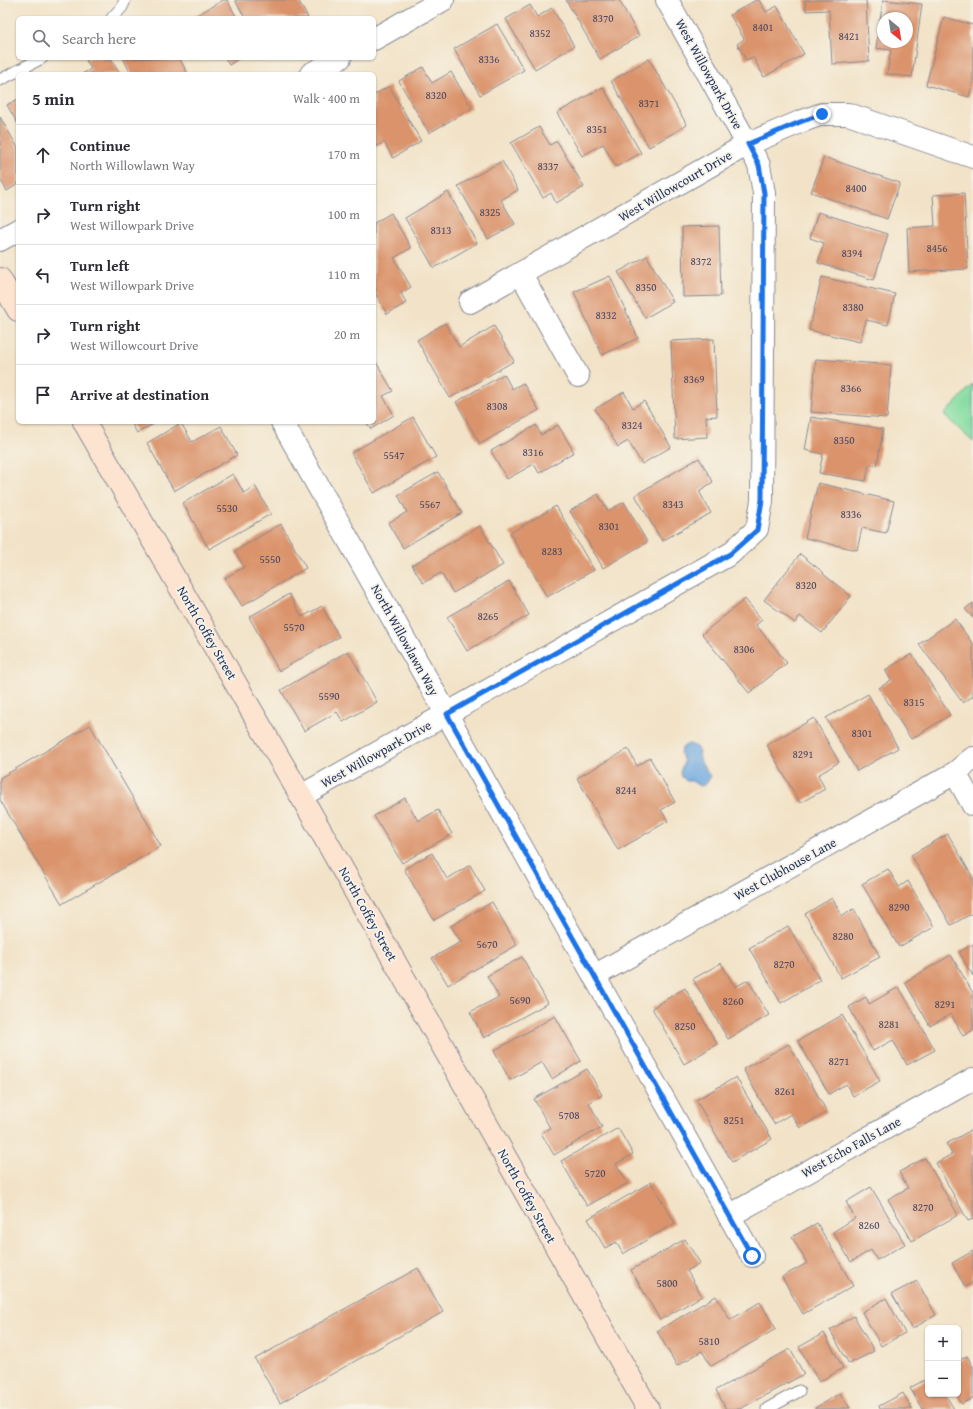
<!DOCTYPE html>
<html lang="en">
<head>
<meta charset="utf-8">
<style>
	body { margin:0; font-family:"Gentium Book Plus",serif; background:#f2f2f3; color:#2b2b33 }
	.controls { position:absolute; right:12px; bottom:12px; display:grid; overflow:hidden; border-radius:6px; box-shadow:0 1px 3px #0004 }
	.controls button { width:36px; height:36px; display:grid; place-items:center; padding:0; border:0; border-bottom:1px solid #e1e1e2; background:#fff; color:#2b2b33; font:20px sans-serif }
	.compass { position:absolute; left:877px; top:12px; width:36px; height:36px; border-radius:50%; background:#fff; box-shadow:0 1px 3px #0004; rotate:150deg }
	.stop { position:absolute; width:12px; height:12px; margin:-9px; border:3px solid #1a73e8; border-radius:50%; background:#fff }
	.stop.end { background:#1a73e8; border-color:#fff; box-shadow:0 1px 4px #0008 }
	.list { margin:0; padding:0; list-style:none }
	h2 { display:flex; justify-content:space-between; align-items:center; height:52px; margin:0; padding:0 16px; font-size:17px }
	h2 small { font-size:13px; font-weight:400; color:#7c7c81 }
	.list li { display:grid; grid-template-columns:26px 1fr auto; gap:12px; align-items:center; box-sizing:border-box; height:60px; padding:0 16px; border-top:1px solid #e1e1e2 }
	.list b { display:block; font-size:15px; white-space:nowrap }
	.list p { margin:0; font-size:13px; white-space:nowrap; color:#7c7c81 }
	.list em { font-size:13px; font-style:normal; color:#7c7c81 }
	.icon { flex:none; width:22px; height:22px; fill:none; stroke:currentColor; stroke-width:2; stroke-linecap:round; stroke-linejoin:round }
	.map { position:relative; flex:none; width:973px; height:1409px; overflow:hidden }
	.search { position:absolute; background:#fff; box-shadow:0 1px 3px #0004; left:16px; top:16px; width:360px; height:44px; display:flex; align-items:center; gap:10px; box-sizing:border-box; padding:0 14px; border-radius:6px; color:#7c7c81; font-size:15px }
	.panel { position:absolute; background:#fff; box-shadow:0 1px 3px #0004; left:16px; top:72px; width:360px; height:352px; border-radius:6px }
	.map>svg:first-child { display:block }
</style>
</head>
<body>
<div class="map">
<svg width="973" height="1409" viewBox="0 0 973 1409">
	<rect width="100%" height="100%" fill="#f7f3e8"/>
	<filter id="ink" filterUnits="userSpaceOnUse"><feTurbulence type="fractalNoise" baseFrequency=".025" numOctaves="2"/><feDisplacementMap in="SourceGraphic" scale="8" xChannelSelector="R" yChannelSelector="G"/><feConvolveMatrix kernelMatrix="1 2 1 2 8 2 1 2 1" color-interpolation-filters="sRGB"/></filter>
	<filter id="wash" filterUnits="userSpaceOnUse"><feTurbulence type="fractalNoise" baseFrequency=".012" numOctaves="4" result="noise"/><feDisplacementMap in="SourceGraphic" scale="16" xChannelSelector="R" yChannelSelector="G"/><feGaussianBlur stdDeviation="0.9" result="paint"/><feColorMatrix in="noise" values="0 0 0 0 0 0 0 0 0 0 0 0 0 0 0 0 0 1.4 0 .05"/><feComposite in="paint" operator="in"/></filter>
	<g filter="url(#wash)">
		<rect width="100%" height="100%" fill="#f2e3c8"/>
		<path fill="#85dda1" stroke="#508680" d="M973,384V442L944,415Z"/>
		<path fill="#6ea8de" stroke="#446c9e" d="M688,744C702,746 697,754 702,764C704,768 707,772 710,776C708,783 706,786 699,786L692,781H686L682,777L680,772L684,762L680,752L683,747Z"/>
		<g id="blocks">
			<g fill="#da936b" fill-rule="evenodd">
				<path d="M223,0H227L237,18H192Z"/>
				<path d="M235,0H298L308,18H245Z"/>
				<path d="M566,0H619L639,36L600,59Z"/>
				<path d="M756,0H759L766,12L777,6L804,54L764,77L753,57L746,60L737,44L744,39L730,15Z"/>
				<path d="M805,0H866L869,61L832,64L829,10L806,11Z"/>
				<path d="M883,0L922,4L912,77L887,74L891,50L876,48ZM883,18H907V42H883Z"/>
				<path d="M530,5L537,17L552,8L574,46L535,69L506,19Z"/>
				<path d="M944,17L973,25V81L969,97L926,85Z"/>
				<path d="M497,24L524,70L480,95L454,49Z"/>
				<path d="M90,58H110L120,74H82L91,69L86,60Z"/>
				<path d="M123,58H179L188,74H131Z"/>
				<path d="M225,58H240L229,65Z"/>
				<path d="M649,59L687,125L649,147L611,81Z"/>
				<path d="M423,67L432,83L451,72L472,108L429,133L399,81Z"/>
				<path d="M389,86L421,141L393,158L384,142L374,148V95Z"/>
				<path d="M603,87L641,153L616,167L603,144L582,156L557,113Z"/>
				<path d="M18,99V124L7,105Z"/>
				<path d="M0,117L18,148V184L7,191L0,179Z"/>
				<path d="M539,127L550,145L557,141L584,187L556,203L551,193L543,198L511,143Z"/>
				<path d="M824,157L900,183L887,219L811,192Z"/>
				<path d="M502,161L518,190L501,200L515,224L488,239L458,186Z"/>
				<path d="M448,192L477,243L434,268L405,218Z"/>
				<path d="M964,193L968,269L909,272L907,228L935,226L933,195Z"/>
				<path d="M818,212L888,234L874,280L818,263L824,243L810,238Z"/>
				<path d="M391,213L411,248L394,258L411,287L401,293L406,303L387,314L374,291V223Z"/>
				<path d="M719,226L721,296L683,297L682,227Z"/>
				<path d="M647,256L673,302L645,318L618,272Z"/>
				<path d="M610,276L638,338L602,355L574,292Z"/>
				<path d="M822,277L895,294L888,325L866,320L860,342L809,330Z"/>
				<path d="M445,323L459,347L494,326L514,361L450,398L417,340Z"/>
				<path d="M714,339L717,416L706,417L707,437L675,439L671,341Z"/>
				<path d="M816,359L891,365L887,418L811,412Z"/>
				<path d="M376,362L393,391L383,396L394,415L371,429L366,422H374V363Z"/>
				<path d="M504,374L512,389L523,383L539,410L480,444L456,402Z"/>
				<path d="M624,392L633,408L644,401L671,447L642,464L628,441L618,447L595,409Z"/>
				<path d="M413,417L436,457L374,493L351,453Z"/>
				<path d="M811,417L883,429L877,466L869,464L866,481L819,473L823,454L805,450Z"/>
				<path d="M131,422H157L137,433Z"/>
				<path d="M181,423L192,442L221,426L237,455L174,491L147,443Z"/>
				<path d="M536,425L541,435L558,425L574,452L539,473L534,464L507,479L491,451Z"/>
				<path d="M699,458L713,482L699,491L711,513L662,541L635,495Z"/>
				<path d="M438,472L462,513L403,548L388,523L407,512L398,495Z"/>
				<path d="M233,474L244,493L255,486L271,514L209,549L183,503Z"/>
				<path d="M818,483L894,501L886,533L862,528L857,550L805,538Z"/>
				<path d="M598,494L608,511L624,502L647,542L603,568L570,511Z"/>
				<path d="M556,506L594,570L547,597L510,533Z"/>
				<path d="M281,524L306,568L242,606L225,578L244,567L235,551Z"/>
				<path d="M480,526L503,565L453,593L441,573L423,583L412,565Z"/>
				<path d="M800,554L824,573L823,574L851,596L822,633L800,616L795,623L764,600Z"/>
				<path d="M509,581L529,615L467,651L447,617Z"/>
				<path d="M289,594L302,617L322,606L339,637L279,671L249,617Z"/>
				<path d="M745,599L762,620L756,625L787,663L749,693L702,634Z"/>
				<path d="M973,603V618L965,609Z"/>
				<path d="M955,619L973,644V696L963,703L919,644Z"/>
				<path d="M348,651L377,702L343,722L337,712L304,731L281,690Z"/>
				<path d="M912,654L950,715L911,739L879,688L891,680L885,670Z"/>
				<path d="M868,694L898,748L857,771L826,718Z"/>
				<path d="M814,718L839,762L818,775L825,789L800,803L767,745Z"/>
				<path d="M90,725L161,846L62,904L0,800V778Z"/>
				<path d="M628,749L637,766L650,758L675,802L661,810L668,821L618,850L577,778Z"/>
				<path d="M405,798L418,821L438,810L452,834L402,863L374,816Z"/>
				<path d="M948,834L973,878V913L951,925L911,855Z"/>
				<path d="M432,853L447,879L470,865L485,891L434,920L404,869Z"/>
				<path d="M888,869L899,887L908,881L934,927L899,947L862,884Z"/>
				<path d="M832,898L842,916L854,909L880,957L841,978L805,914Z"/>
				<path d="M492,902L517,945L448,985L432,958L461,942L451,926Z"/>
				<path d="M788,926L820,980L781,1003L749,948Z"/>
				<path d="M973,944V976L959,952Z"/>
				<path d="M951,955L973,993V1030L963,1036L951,1014L930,1026L905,982Z"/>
				<path d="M522,957L548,1003L484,1038L470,1012L499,997L487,976Z"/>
				<path d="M721,963L735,987L748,980L769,1015L728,1039L693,979Z"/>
				<path d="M899,987L935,1050L907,1065L893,1040L873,1051L849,1007L866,997L869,1004Z"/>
				<path d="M685,988L717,1044L684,1064L652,1008Z"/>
				<path d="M842,1015L880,1081L853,1096L846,1084L829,1094L798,1041Z"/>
				<path d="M555,1016L581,1061L552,1079L542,1062L510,1080L494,1051Z"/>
				<path d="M789,1044L827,1112L800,1128L791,1114L774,1124L743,1069Z"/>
				<path d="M587,1069L602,1095L589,1103L602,1127L554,1155L541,1133L550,1128L534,1099Z"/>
				<path d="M736,1077L772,1139L732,1162L696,1100Z"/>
				<path d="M618,1128L633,1154L616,1164L628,1183L587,1206L561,1161Z"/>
				<path d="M973,1129V1219L968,1221L936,1163L952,1154L946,1144Z"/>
				<path d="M925,1158L958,1215L912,1241L888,1199L908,1188L899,1172Z"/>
				<path d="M651,1182L675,1223L623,1254L616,1242L605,1248L588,1219Z"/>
				<path d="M871,1187L905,1244L877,1260L871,1250L851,1262L833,1232L855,1218L846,1202Z"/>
				<path d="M817,1223L853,1286L803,1314L782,1277L807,1263L792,1237Z"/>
				<path d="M685,1239L700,1263L687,1271L702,1296L660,1320L631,1270Z"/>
				<path d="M973,1251V1282L965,1287L952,1263Z"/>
				<path d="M418,1268L443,1312L280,1403L255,1359Z"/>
				<path d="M917,1281L936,1315L912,1329L892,1294Z"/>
				<path d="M716,1296L730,1320L760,1302L776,1329L711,1366L702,1351L677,1366L657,1331Z"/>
				<path d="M886,1298L905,1333L881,1346L862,1312Z"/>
				<path d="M854,1316L874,1351L849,1364L830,1330Z"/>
				<path d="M824,1333L843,1368L819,1382L799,1347Z"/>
				<path d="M790,1349L804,1374L740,1409H726L716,1390Z"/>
				<path d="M967,1356L973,1367V1398L962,1404L956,1394H958V1361Z"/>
				<path d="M928,1378V1394H945L954,1409H922L910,1388Z"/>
				<path d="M840,1393L850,1408L815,1409V1408Z"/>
				<path d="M903,1393L912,1409H880L879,1406Z"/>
			</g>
		</g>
	</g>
	<g filter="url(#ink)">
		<use href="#blocks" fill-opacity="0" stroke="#868993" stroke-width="1"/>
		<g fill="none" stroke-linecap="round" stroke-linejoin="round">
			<defs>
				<g id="lane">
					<path d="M112,18L122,7L125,0"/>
					<path d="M0,80L42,58"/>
					<path d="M767,1409L799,1391"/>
				</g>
				<g id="street">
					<path d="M374,39L443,0"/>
					<path d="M311,74L340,58"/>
					<path d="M0,240L18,230"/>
					<path d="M521,274L578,376"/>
					<path d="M470,302L748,144L800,122L822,114H848L973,157"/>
					<path d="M282,422L752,1256"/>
					<path d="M955,773L973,805"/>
					<path d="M301,796L730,554L757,529L762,501L764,193L759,165L667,0"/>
					<path d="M594,976L955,773L973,758"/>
					<path d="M729,1216L973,1079"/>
				</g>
				<g id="secondary">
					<path d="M0,279L18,310"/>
					<path d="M84,422L301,796L648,1409"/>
				</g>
			</defs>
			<use href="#lane" stroke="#868993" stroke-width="13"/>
			<use href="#street" stroke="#868993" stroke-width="24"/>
			<use href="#secondary" stroke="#868993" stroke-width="24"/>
			<use href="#lane" stroke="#fff" stroke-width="11"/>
			<use href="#street" stroke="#fff" stroke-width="22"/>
			<use href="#secondary" stroke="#fde4d1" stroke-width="22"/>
		</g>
	</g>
	<g fill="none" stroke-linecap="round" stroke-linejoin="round" filter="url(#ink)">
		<path stroke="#1a73e8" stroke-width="5" d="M752,1256L447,714L730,554L757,530L762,500L764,193L759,165L748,144L800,122L822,114"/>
	</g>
	<g text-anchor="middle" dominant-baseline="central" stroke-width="3.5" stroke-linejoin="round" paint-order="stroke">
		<g font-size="11" fill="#4b4861">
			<text x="603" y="18">8370</text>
			<text x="763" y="27">8401</text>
			<text x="540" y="33">8352</text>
			<text x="849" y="36">8421</text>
			<text x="489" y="59">8336</text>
			<text x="436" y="95">8320</text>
			<text x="649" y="103">8371</text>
			<text x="597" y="129">8351</text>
			<text x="548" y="166">8337</text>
			<text x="856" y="188">8400</text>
			<text x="490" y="212">8325</text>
			<text x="441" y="230">8313</text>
			<text x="937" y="248">8456</text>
			<text x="852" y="253">8394</text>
			<text x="701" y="261">8372</text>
			<text x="646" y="287">8350</text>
			<text x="853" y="307">8380</text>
			<text x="606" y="315">8332</text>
			<text x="694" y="379">8369</text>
			<text x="851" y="388">8366</text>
			<text x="497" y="406">8308</text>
			<text x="632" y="425">8324</text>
			<text x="844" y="440">8350</text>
			<text x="533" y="452">8316</text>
			<text x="394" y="455">5547</text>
			<text x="430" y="504">5567</text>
			<text x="673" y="504">8343</text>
			<text x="227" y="508">5530</text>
			<text x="851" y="514">8336</text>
			<text x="609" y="526">8301</text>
			<text x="552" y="551">8283</text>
			<text x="270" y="559">5550</text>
			<text x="806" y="585">8320</text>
			<text x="488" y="616">8265</text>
			<text x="294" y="627">5570</text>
			<text x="744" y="649">8306</text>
			<text x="329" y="696">5590</text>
			<text x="914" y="702">8315</text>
			<text x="862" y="733">8301</text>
			<text x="803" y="754">8291</text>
			<text x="626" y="790">8244</text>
			<text x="899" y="907">8290</text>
			<text x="843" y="936">8280</text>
			<text x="487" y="944">5670</text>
			<text x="784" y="964">8270</text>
			<text x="520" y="1000">5690</text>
			<text x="733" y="1001">8260</text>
			<text x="945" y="1004">8291</text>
			<text x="889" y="1024">8281</text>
			<text x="685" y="1026">8250</text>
			<text x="839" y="1061">8271</text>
			<text x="785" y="1091">8261</text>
			<text x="569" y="1115">5708</text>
			<text x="734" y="1120">8251</text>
			<text x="595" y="1173">5720</text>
			<text x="923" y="1207">8270</text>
			<text x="869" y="1225">8260</text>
			<text x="667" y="1283">5800</text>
			<text x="709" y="1341">5810</text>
		</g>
		<g font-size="13" fill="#1b2f5e" stroke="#f7f3e8">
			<text transform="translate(709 74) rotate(61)">West Willowpark Drive</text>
			<text transform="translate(675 186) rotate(-30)">West Willowcourt Drive</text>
			<text transform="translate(207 633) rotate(60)">North Coffey Street</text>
			<text transform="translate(405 640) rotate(61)">North Willowlawn Way</text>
			<text transform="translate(376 754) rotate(-29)">West Willowpark Drive</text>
			<text transform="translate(785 869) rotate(-29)">West Clubhouse Lane</text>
			<text transform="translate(368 914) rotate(61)">North Coffey Street</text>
			<text transform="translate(851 1147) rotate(-29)">West Echo Falls Lane</text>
			<text transform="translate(527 1196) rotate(61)">North Coffey Street</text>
		</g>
	</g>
</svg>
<div class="controls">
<button>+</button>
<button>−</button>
</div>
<svg class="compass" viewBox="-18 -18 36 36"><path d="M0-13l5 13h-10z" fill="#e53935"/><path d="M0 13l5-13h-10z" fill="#7c7c81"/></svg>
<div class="stop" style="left:752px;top:1256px"></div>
<div class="stop end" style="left:822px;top:114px"></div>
<div class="search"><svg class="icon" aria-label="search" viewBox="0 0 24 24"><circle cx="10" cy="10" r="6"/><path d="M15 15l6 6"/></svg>Search here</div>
<section class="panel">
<h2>5 min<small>Walk · 400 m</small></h2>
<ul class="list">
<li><svg class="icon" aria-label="ahead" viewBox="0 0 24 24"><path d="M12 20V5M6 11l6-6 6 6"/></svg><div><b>Continue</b><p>North Willowlawn Way</p></div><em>170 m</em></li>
<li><svg class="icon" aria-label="right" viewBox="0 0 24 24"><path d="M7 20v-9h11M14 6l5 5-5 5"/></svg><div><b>Turn right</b><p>West Willowpark Drive</p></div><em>100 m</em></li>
<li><svg class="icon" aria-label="left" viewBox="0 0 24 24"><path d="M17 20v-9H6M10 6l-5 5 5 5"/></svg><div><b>Turn left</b><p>West Willowpark Drive</p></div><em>110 m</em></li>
<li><svg class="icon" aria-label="right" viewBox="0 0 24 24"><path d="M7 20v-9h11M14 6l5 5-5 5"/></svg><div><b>Turn right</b><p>West Willowcourt Drive</p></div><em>20 m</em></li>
<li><svg class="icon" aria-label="arrive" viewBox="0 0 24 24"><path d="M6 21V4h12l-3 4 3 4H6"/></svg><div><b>Arrive at destination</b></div></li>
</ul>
</section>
</div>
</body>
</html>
